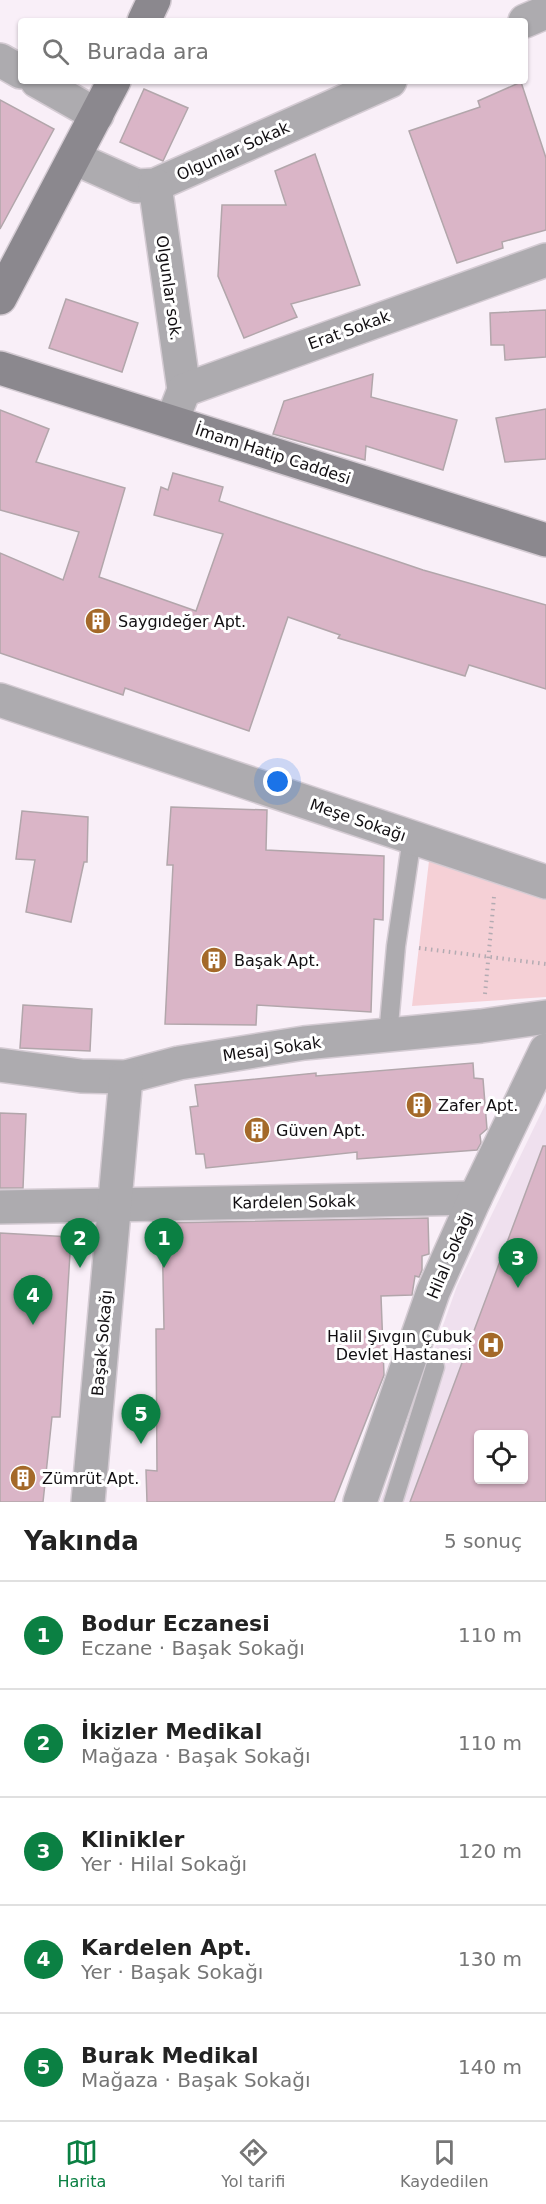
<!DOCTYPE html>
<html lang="tr">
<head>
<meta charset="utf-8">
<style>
	body { margin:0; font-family:"DejaVu Sans",sans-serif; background:#f6f6f6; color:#222 }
	.controls { position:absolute; right:18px; bottom:18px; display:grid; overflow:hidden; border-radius:6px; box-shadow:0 2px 4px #0004 }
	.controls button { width:54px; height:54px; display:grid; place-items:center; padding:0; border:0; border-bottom:2px solid #e0e0e0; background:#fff; color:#222; font:30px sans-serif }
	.you { position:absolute; left:278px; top:782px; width:21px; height:21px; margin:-15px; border:4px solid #fff; border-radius:50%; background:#1a73e8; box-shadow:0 0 0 9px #1a73e833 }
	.badge { display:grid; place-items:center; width:39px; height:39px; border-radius:50%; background:#0b8043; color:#fff; font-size:20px; font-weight:700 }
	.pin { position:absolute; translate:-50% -50px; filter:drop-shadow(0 2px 3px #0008) }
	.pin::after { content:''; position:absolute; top:32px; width:21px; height:18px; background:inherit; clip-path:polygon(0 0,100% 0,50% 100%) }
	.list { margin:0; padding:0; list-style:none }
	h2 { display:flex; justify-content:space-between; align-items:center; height:78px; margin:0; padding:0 24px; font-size:26px }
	h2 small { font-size:20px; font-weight:400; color:#767676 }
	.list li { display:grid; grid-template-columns:39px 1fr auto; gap:18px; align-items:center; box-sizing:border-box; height:108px; padding:0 24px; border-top:2px solid #e0e0e0 }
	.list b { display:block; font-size:22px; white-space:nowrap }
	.list p { margin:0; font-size:20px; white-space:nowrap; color:#767676 }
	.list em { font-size:20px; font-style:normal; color:#767676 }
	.icon { flex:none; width:33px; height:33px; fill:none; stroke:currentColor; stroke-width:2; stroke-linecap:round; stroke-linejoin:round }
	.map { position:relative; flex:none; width:546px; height:1502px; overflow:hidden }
	.search { position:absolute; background:#fff; box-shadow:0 2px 4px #0004; left:18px; right:18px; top:18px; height:66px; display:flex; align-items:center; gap:15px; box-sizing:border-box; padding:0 21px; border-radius:6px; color:#767676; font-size:22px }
	.sheet { height:618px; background:#fff }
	nav { display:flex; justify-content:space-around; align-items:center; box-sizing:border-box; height:84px; border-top:2px solid #e0e0e0; background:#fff; font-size:16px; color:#767676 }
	nav a { display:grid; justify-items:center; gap:3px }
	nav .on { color:#0b8043 }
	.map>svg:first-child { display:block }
</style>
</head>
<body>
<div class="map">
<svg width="546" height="1502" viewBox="0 0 546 1502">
	<rect width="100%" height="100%" fill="#f9eff8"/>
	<path fill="#efe0ee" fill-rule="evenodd" d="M546,1103V1502H380L457,1286ZM478,1434H524V1480H478Z"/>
	<path fill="#f5d0d6" d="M429,861L546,900V997L412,1006Z"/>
	<g fill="#dab5c7" stroke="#b2a6ab" stroke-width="1.5" fill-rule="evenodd">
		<path d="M521,82L546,158V230L502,242L503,248L457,263L409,131L480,107L478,101Z"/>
		<path d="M144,89L188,108L163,161L120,142Z"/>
		<path d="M0,100L54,129L0,229Z"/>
		<path d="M315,154L360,285L291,304L297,317L244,338L218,276L222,205H286L275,171Z"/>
		<path d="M66,299L138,323L122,372L49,348Z"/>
		<path d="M546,310V357L505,360L504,345H491L490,313Z"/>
		<path d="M373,374L371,397L457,420L443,470L366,446L365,460L273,434L284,401Z"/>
		<path d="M546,409V459L505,462L496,418Z"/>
		<path d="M0,410L49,429L36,462L125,488L99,577L196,611L223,534L154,515L161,487L168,490L173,473L223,487L219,501L423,570L546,605V689L469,665L465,676L338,638L340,635L288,617L249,731L125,688L123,695L0,653V553L63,580L79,532L0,510Z"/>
		<path d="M171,807L267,810L266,850L384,856L383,920L374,919L371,1012L257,1005L256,1025L165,1024L173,865H167Z"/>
		<path d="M22,811L88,817L87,862H84L71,922L26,912L35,860L16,859Z"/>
		<path d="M23,1005L92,1009L90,1051L20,1048Z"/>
		<path d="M473,1063L474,1078L483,1079L487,1129L480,1135L481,1143L477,1150L357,1159V1152L206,1168L204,1154H196L190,1107L198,1106L195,1085L316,1073V1076Z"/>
		<path d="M0,1113L26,1114L23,1188H0Z"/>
		<path d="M543,1146H546V1502H410ZM478,1434H524V1479H478Z"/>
		<path d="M428,1218L429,1254L422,1256V1270L419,1277L415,1276L412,1295L381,1296L384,1375L334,1502H147L146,1470L157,1471L156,1329H164L162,1223Z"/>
		<path d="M0,1233L71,1237L60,1417H52L43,1502H0Z"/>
	</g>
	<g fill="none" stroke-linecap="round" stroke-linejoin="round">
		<defs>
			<g id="lane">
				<path d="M388,1036L396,946L412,838"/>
				<path d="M393,1502L435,1367"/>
			</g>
			<g id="street">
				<path d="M525,21L546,12"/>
				<path d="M0,60L21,72"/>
				<path d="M37,81L97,115"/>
				<path d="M74,158L137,186L155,185L390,81"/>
				<path d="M155,185L184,390"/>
				<path d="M172,421L184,390L546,260"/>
				<path d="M0,700L546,882"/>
				<path d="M0,1065L81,1076L126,1077L179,1063L304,1043L481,1026L546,1017"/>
				<path d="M0,1207L475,1198"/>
				<path d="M88,1502L126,1077"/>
				<path d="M360,1502L433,1292L475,1198L546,1050"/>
			</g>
			<g id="secondary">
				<path d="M144,21L154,0"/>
				<path d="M0,298L114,81"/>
				<path d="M0,368L546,540"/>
			</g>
		</defs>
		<use href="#lane" stroke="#d4cbd3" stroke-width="21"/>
		<use href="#street" stroke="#d4cbd3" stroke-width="36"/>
		<use href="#secondary" stroke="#d4cbd3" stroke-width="36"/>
		<g stroke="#b3abb2" stroke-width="4" stroke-dasharray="1.5 4.5" stroke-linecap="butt">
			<path d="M419,948L546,964"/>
			<path d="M485,994L494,897"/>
		</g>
		<use href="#lane" stroke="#adabaf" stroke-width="18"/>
		<use href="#street" stroke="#adabaf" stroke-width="33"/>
		<use href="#secondary" stroke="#8b888e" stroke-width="33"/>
	</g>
	<defs>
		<symbol id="building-disc" viewBox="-11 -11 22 22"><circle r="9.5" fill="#a46929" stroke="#fff"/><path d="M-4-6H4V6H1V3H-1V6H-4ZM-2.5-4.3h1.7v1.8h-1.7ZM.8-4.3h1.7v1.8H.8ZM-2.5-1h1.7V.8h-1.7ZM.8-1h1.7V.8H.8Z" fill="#fff"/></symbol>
		<symbol id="hospital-disc" viewBox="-11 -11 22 22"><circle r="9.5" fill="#a46929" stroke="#fff"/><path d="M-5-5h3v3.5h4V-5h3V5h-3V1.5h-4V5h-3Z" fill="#fff"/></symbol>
	</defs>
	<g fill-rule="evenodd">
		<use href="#building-disc" x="83" y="606" width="30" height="30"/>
		<use href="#building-disc" x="199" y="945" width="30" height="30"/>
		<use href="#building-disc" x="404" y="1090" width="30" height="30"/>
		<use href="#building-disc" x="242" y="1115" width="30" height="30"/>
		<use href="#hospital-disc" x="476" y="1330" width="30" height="30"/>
		<use href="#building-disc" x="8" y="1463" width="30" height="30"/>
	</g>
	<g text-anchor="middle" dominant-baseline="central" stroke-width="6" stroke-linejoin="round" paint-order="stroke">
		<g font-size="16" fill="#120f12" stroke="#fff">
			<text transform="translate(233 151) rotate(-24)">Olgunlar Sokak</text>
			<text transform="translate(169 288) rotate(82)">Olgunlar sok.</text>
			<text transform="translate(349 330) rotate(-20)">Erat Sokak</text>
			<text transform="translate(273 454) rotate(18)">İmam Hatip Caddesi</text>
			<text transform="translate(358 820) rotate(19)">Meşe Sokağı</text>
			<text transform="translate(272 1049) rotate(-8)">Mesaj Sokak</text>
			<text transform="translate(294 1202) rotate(-1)">Kardelen Sokak</text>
			<text transform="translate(450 1255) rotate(-67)">Hilal Sokağı</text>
			<text transform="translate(102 1343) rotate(-85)">Başak Sokağı</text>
		</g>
		<g font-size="16" fill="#120f12" stroke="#fff" text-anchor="start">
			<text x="118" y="621">Saygıdeğer Apt.</text>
			<text x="234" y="960">Başak Apt.</text>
			<text x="438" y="1105">Zafer Apt.</text>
			<text x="276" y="1130">Güven Apt.</text>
			<text x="472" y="1336" text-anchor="end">Halil Şıvgın Çubuk<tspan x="472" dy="18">Devlet Hastanesi</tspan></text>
			<text x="42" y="1478">Zümrüt Apt.</text>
		</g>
	</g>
</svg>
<div class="controls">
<button><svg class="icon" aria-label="locate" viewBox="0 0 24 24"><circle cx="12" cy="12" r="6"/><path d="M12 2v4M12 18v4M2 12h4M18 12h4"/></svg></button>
</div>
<div class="you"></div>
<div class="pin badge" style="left:164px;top:1268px">1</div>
<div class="pin badge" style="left:80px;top:1268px">2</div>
<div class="pin badge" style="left:518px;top:1288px">3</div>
<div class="pin badge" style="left:33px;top:1325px">4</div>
<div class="pin badge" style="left:141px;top:1444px">5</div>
<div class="search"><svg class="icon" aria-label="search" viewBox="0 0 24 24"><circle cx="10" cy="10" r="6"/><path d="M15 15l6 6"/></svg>Burada ara</div>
</div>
<section class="sheet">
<h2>Yakında<small>5 sonuç</small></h2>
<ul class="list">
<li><span class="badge">1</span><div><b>Bodur Eczanesi</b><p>Eczane · Başak Sokağı</p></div><em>110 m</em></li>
<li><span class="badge">2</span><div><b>İkizler Medikal</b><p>Mağaza · Başak Sokağı</p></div><em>110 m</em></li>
<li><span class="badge">3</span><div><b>Klinikler</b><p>Yer · Hilal Sokağı</p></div><em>120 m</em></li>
<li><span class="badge">4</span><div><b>Kardelen Apt.</b><p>Yer · Başak Sokağı</p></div><em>130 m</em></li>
<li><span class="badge">5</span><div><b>Burak Medikal</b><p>Mağaza · Başak Sokağı</p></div><em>140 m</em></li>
</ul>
</section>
<nav>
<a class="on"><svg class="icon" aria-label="map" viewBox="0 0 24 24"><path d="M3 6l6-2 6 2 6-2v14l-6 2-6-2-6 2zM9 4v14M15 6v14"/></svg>Harita</a>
<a><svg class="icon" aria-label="directions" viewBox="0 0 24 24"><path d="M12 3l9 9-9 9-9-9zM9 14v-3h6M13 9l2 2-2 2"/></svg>Yol tarifi</a>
<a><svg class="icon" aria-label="saved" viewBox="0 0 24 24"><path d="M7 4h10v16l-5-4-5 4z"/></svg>Kaydedilen</a>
</nav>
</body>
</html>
